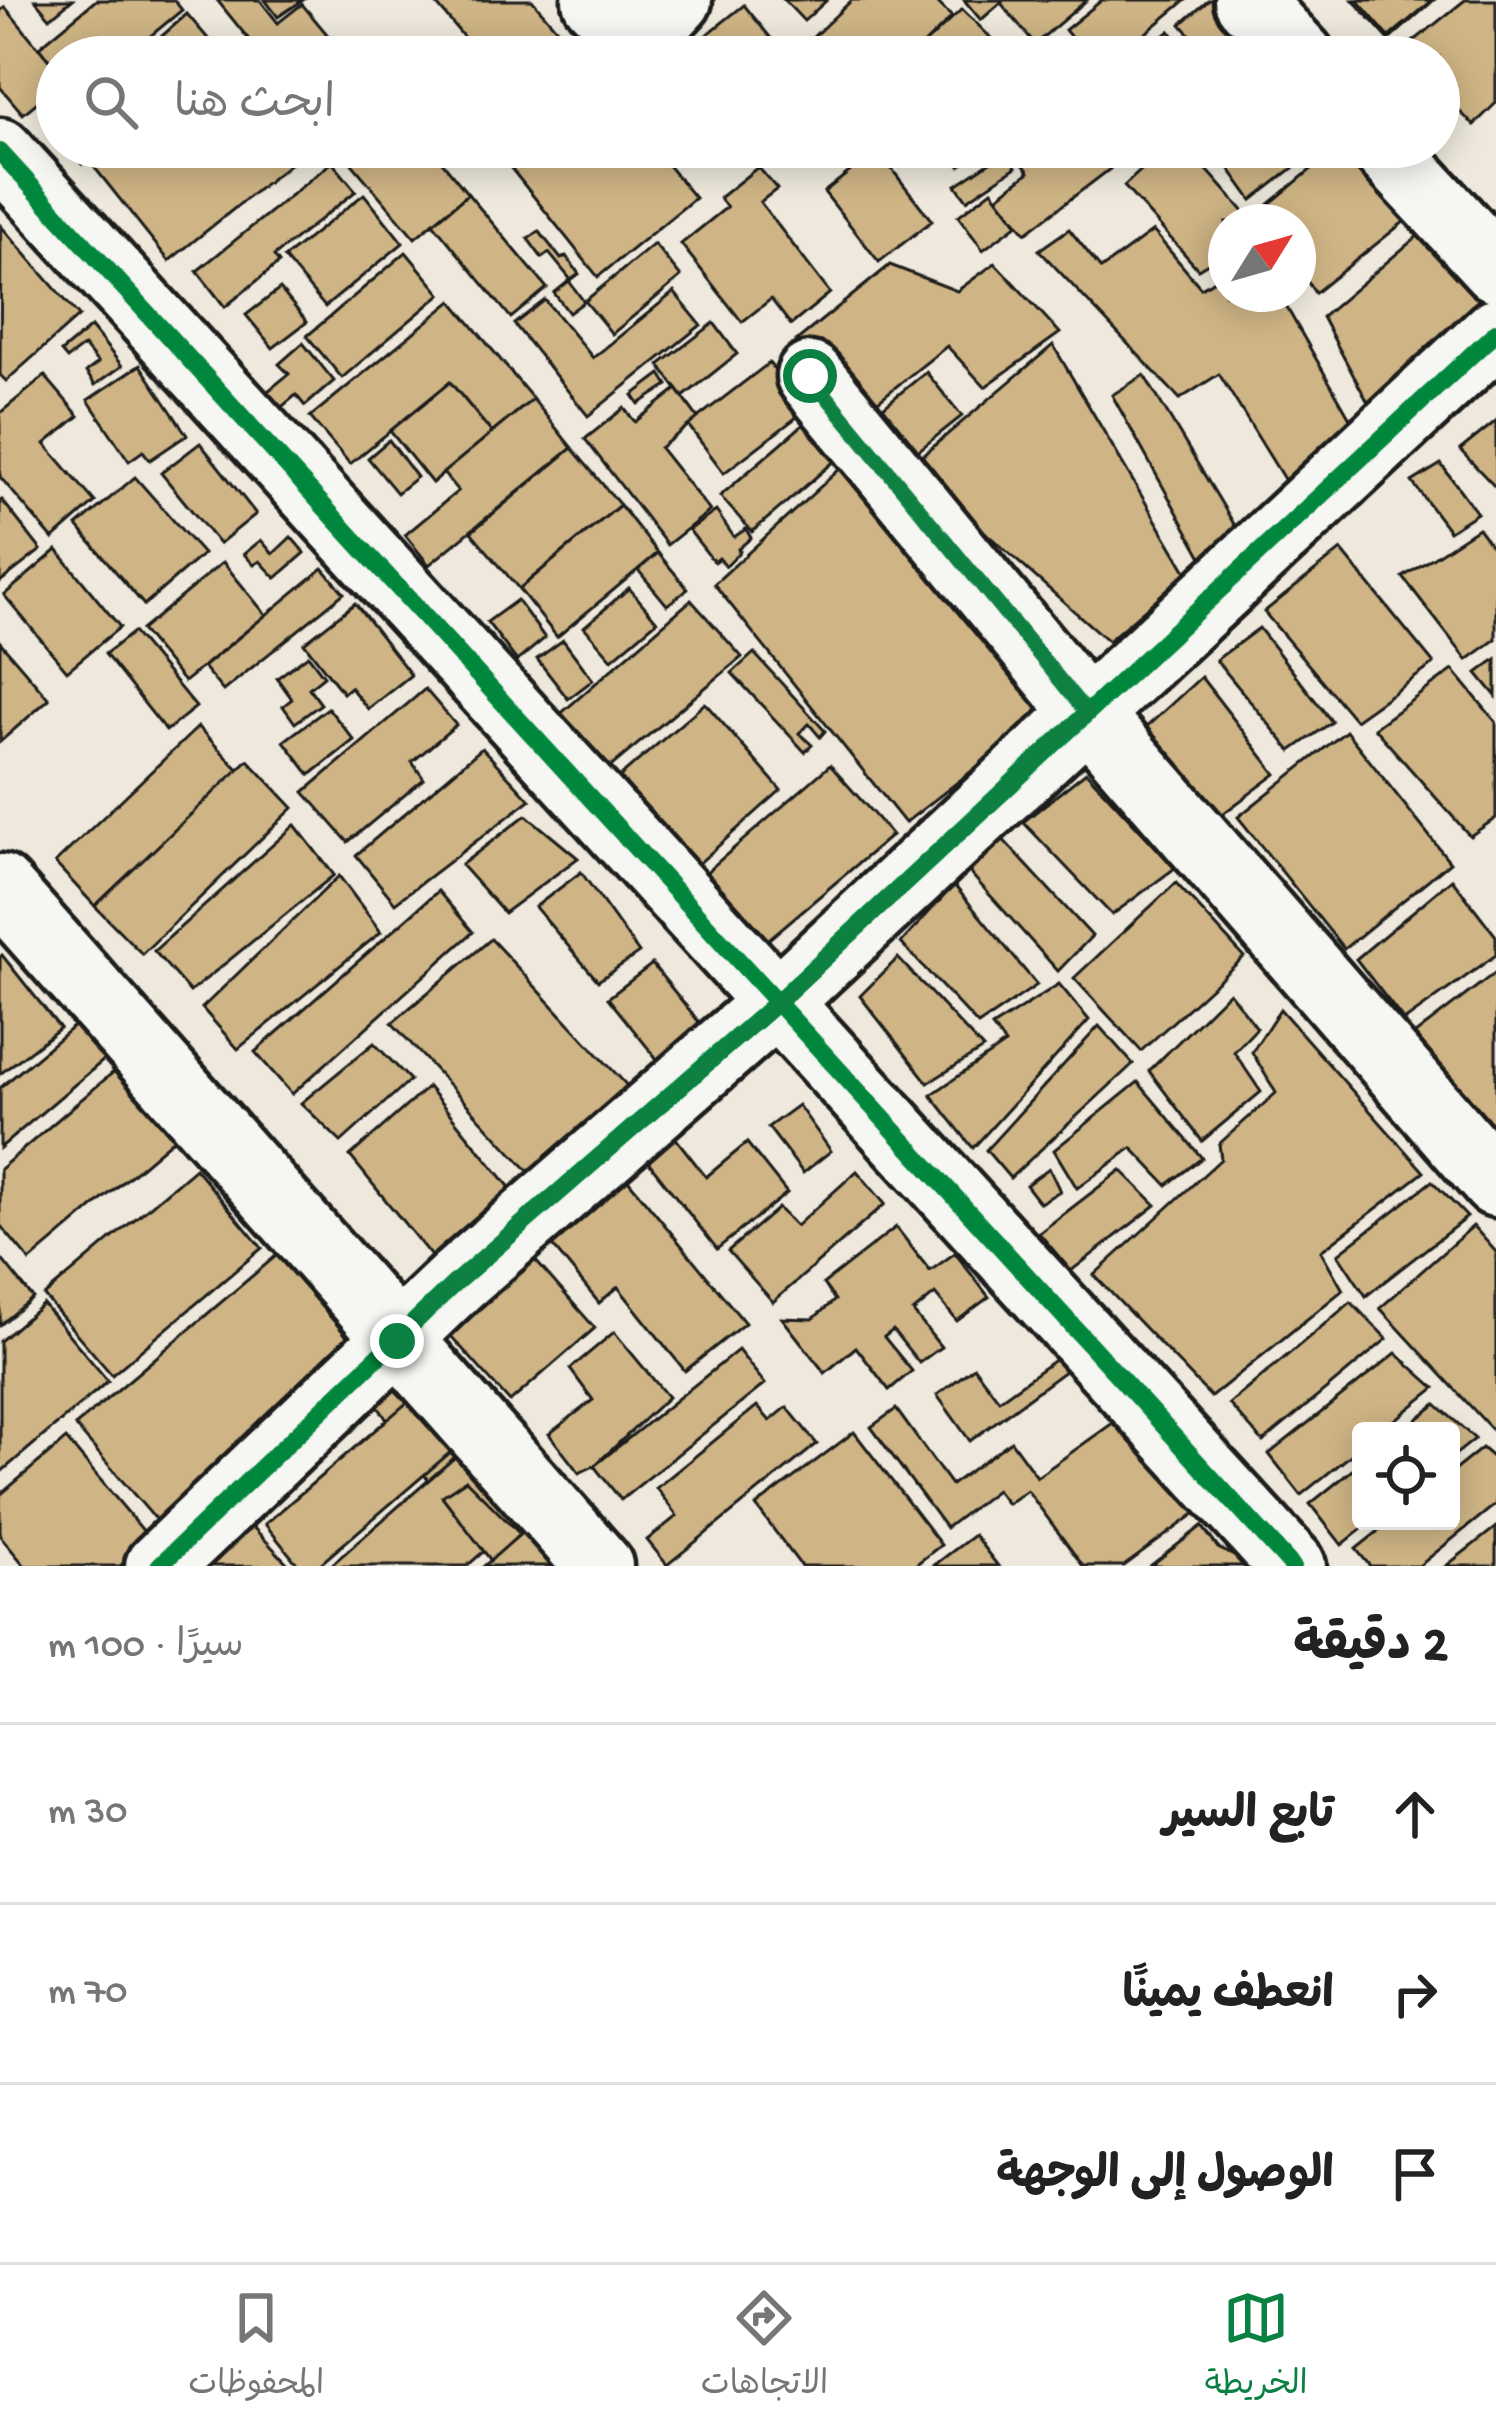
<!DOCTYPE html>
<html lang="ar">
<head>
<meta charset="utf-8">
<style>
	body { margin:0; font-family:"Gochi Hand","Playpen Sans Arabic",sans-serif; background:#f6f6f6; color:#222; direction:rtl }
	.controls { position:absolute; right:36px; bottom:36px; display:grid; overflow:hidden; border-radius:12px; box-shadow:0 6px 30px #0003 }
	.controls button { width:108px; height:108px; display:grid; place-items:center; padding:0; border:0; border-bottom:3px solid #e0e0e0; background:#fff; color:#222; font:60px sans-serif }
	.compass { position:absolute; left:1208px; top:204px; width:108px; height:108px; border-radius:50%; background:#fff; box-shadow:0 6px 30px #0003; rotate:53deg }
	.stop { position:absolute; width:36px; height:36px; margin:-27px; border:9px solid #0b8043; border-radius:50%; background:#fff }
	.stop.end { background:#0b8043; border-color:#fff; box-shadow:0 3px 12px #0008 }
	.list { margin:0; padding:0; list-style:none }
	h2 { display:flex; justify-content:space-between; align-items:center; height:156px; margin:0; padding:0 48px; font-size:51px }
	h2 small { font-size:39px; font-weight:400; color:#767676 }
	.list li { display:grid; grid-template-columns:78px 1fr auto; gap:36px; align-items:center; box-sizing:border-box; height:180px; padding:0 48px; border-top:3px solid #e0e0e0 }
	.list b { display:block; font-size:45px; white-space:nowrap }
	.list em { font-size:39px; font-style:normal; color:#767676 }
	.icon { flex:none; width:66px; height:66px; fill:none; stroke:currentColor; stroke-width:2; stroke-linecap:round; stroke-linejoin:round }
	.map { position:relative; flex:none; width:1496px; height:1566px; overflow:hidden; direction:ltr }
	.search { position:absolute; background:#fff; box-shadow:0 6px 30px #0003; left:36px; right:36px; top:36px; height:132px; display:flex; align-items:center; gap:30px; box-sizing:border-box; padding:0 42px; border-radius:66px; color:#767676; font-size:45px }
	.sheet { height:696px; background:#fff }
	nav { display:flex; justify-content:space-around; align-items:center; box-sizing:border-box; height:168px; border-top:3px solid #e0e0e0; background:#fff; font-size:33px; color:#767676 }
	nav a { display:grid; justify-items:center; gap:6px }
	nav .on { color:#0b8043 }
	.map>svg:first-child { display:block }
</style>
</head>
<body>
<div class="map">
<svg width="1496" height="1566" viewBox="0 0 1496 1566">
	<rect width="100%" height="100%" fill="#eee9dc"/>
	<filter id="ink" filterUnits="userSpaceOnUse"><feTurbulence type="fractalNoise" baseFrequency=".00833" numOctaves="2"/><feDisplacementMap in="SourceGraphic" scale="24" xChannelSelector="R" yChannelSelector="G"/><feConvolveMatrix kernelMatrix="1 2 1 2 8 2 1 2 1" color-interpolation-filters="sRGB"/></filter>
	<g filter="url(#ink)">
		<g fill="#cfb585" stroke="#1c1c1c" stroke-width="3">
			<path d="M35,0H72L50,18Z"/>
			<path d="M96,0H174L182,10L125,57H57V70L39,47Z"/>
			<path d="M217,0H260L278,23L302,4L346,57H263Z"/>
			<path d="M265,0H303L278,17Z"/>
			<path d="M433,0H532L563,36L538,57H480Z"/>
			<path d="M784,0H827L804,21Z"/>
			<path d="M852,0H935L952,17L911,57H829L811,39Z"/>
			<path d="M964,0H1004L981,20Z"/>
			<path d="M1004,0H1087L1035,44L1001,3Z"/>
			<path d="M1102,0H1186L1117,57H1087L1065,30Z"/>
			<path d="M1209,0H1238L1271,41L1252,57H1209L1181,24Z"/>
			<path d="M1353,0H1434L1389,40Z"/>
			<path d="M1357,0H1433L1389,37Z"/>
			<path d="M1465,0H1496V103L1474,125L1439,92V57H1403L1399,53Z"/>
			<path d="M744,5L786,57H679Z"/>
			<path d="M5,7L57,70V86L23,114L0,87V11Z"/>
			<path d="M962,9L995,42L980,57H911Z"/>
			<path d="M187,14L216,48L205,57H138Z"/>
			<path d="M1170,31L1189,57H1138Z"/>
			<path d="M1050,42L1061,57H1030Z"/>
			<path d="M69,147H103L83,164Z"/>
			<path d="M121,147H311L169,261L95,168Z"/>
			<path d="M362,147H430L468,194L415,238L348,159Z"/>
			<path d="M494,147H653L695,198L598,277Z"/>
			<path d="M945,147H986L960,166Z"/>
			<path d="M1010,147H1093L1110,169L1026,233L997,197L1029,172Z"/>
			<path d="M1166,147H1187L1253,222H1226V252L1198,269L1124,186Z"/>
			<path d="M1214,147H1320L1252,200Z"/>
			<path d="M1338,147H1354L1415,213L1315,293L1298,267V222H1268L1261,211Z"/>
			<path d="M877,150L932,221L879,262L824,192Z"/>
			<path d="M1005,152L1016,167L967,200L956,185Z"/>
			<path d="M332,162L356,191L274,256L279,263L225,307L197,271Z"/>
			<path d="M758,167L777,189L760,202L830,293L791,325L771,299L742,322L681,244L727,207L719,198Z"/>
			<path d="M992,190L1018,224L983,250L958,216Z"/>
			<path d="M364,194L403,243L325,307L284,258Z"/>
			<path d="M468,194L547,288L511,318L433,223Z"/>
			<path d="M1,226L79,316L6,381L0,375Z"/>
			<path d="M1427,228L1494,306L1371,408L1322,317Z"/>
			<path d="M1069,229L1101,269L1153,231L1201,288L1226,273V294H1279L1355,427L1287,484L1219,374L1180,399L1039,250Z"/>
			<path d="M539,231L561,259L566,256L579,274L571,280L549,253L542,258L528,239Z"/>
			<path d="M654,244L681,277L612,334L585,301Z"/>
			<path d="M406,252L441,294L342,378L307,336Z"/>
			<path d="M995,263L1060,333L985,387L947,346L863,413L796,341L890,265L957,291Z"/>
			<path d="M569,281L584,302L569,313L554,293Z"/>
			<path d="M280,289L307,322L273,348L246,315Z"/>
			<path d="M674,292L701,325L588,416L514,324L545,300L593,358Z"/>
			<path d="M452,301L533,399L492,433L450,382L350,464L310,417Z"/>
			<path d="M714,323L737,354L683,397L659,365Z"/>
			<path d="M91,327L122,366L95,385L86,372L98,363L84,346L67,359L61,352Z"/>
			<path d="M303,343L334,381L305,406L296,395L277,411L263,395L289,374L279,364Z"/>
			<path d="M1053,345L1187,573L1108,641L910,466Z"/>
			<path d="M769,363L806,410L724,473L688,425Z"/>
			<path d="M140,365L187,435L150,460L143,451L129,461L88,400Z"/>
			<path d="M926,372L962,416L918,451L883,407Z"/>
			<path d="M661,374L668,385L639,404L633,395Z"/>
			<path d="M1144,375L1237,529L1202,557L1112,395Z"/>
			<path d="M45,376L79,416L45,444L95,502L53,539L0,477V413Z"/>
			<path d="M450,382L492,433L432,483L390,431Z"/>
			<path d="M677,389L698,418L660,448L710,511L667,545L585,439L624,408L635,422Z"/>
			<path d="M533,399L572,448L429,565L405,535L458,491L443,473Z"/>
			<path d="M813,416L844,453L752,532L720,496Z"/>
			<path d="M1496,421V488L1460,450Z"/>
			<path d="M389,440L417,477L397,493L368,458Z"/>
			<path d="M200,443L256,514L219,544L161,473Z"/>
			<path d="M572,448L620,505L519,589L471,532Z"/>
			<path d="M853,457L1063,700L905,823L714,584Z"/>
			<path d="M1441,464L1477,513L1449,531L1412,482Z"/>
			<path d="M135,477L203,554L144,605L77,526Z"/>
			<path d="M2,500L41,550L0,582V501Z"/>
			<path d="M620,505L658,553L557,637L519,589Z"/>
			<path d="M716,511L734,537L746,529L751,538L738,549L740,551L726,566L719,558L714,562L689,530Z"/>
			<path d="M1478,528L1496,552V639L1467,660L1403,577Z"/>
			<path d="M291,537L305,553L276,578L260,561L254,565L244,554L261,540L273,554Z"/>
			<path d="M57,550L120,627L67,671L4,595Z"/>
			<path d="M1341,550L1434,664L1355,720L1264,612Z"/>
			<path d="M658,553L688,589L667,605L638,570Z"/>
			<path d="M223,562L266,615L184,682L141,630Z"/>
			<path d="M323,568L344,593L223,691L203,667Z"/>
			<path d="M629,588L657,621L612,659L584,627Z"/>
			<path d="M517,600L545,638L517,661L487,622Z"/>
			<path d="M691,600L742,657L607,770L558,716Z"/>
			<path d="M355,603L411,675L368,709L350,687L343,693L304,643Z"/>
			<path d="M1259,628L1332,722L1291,751L1216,660Z"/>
			<path d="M133,632L196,707L166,731L105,654Z"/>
			<path d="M563,640L593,680L568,699L537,659Z"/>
			<path d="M0,642L49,699L0,742Z"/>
			<path d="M754,653L825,731L820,737L809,724L799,733L812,745L805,752L732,673Z"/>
			<path d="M308,655L324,676L309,688L321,704L295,723L283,706L292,699L277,678Z"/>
			<path d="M1496,659V696L1477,673Z"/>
			<path d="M1453,670L1496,722V818L1470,836L1374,728Z"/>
			<path d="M1201,677L1276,774L1216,819L1141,732Z"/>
			<path d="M425,689L456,725L412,762L424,779L348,842L304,792Z"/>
			<path d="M705,703L781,790L687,874L616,780Z"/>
			<path d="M328,708L354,740L310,775L284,741Z"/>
			<path d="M198,727L239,770L95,906L55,863Z"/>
			<path d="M1346,731L1450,862L1344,949L1238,817Z"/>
			<path d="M482,748L530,800L395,903L356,855Z"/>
			<path d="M248,760L293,808L142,954L95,906Z"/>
			<path d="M830,765L892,835L763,944L696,881Z"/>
			<path d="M1086,772L1175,868L1112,915L1023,822Z"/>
			<path d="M526,815L578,858L504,913L461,865Z"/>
			<path d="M295,825L334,875L190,992L154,951Z"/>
			<path d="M998,834L1092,936L1058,971L963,865Z"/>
			<path d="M581,872L639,953L598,981L535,907Z"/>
			<path d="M339,876L381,932L238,1049L202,1008Z"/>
			<path d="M1452,879L1496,936V955L1404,1021L1356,959Z"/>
			<path d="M1176,883L1244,957L1141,1051L1074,978Z"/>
			<path d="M954,885L1037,985L978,1025L901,943Z"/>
			<path d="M438,891L473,932L292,1094L255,1052Z"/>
			<path d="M491,939L633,1092L533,1176L392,1023Z"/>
			<path d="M2,955L60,1028L0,1074V957Z"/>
			<path d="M898,958L983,1049L928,1083L860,996Z"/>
			<path d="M652,964L708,1033L664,1068L608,998Z"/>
			<path d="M1496,972V1158L1398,1047Z"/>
			<path d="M1059,984L1089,1020L973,1148L931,1095L1005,1044L992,1027Z"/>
			<path d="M1229,992L1257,1028L1234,1052L1261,1092L1202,1141L1149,1071Z"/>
			<path d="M1280,1009L1424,1172L1321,1251L1343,1290L1211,1397L1094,1275L1221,1159L1219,1144L1276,1093L1252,1052Z"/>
			<path d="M76,1024L105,1059L0,1148V1088Z"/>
			<path d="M1099,1026L1133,1064L1010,1178L986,1150Z"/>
			<path d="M374,1043L410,1080L341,1142L301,1103Z"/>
			<path d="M118,1068L176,1137L30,1261L0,1225V1169Z"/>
			<path d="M1138,1082L1202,1158L1167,1185L1132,1148L1077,1188L1054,1150Z"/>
			<path d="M428,1087L521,1201L438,1265L350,1156Z"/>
			<path d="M798,1105L831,1151L803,1173L768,1127Z"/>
			<path d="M674,1136L706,1177L747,1143L787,1193L717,1249L646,1159Z"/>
			<path d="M195,1168L262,1248L112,1375L44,1296Z"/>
			<path d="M1049,1168L1060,1191L1040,1203L1026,1185Z"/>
			<path d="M1121,1170L1156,1205L1071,1271L1039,1233Z"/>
			<path d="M857,1171L885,1204L773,1302L728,1251L778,1208L796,1226Z"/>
			<path d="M624,1175L745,1323L685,1371L618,1287L599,1303L546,1238Z"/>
			<path d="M1432,1181L1467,1217L1366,1296L1338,1254Z"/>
			<path d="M1473,1226L1496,1252V1434L1380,1308Z"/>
			<path d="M896,1227L930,1271L955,1253L989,1297L957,1321L935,1294L913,1312L941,1347L919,1363L893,1330L884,1337L912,1371L889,1390L856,1347L825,1373L782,1318L813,1319L835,1300L823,1284Z"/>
			<path d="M527,1251L595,1328L510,1402L442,1326Z"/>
			<path d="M277,1255L364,1356L162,1527L75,1426Z"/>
			<path d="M0,1257L33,1298L0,1325Z"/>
			<path d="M1351,1302L1387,1339L1263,1442L1229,1404Z"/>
			<path d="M43,1304L108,1381L0,1473V1341Z"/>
			<path d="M614,1332L668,1397L594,1466L579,1473L549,1434L593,1400L570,1369Z"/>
			<path d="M738,1350L765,1384L621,1500L594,1466Z"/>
			<path d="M1396,1353L1435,1388L1381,1431H1361V1447L1301,1495L1269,1454Z"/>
			<path d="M1060,1356L1069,1368L970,1441L937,1395L974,1367L999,1400Z"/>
			<path d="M394,1389L465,1462L432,1486L377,1405Z"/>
			<path d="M417,1394L460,1444L318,1566H299L265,1524Z"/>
			<path d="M1436,1404L1475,1439L1451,1458V1431H1402Z"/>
			<path d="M757,1406L770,1421L787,1407L817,1444L667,1565L647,1540L677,1516L656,1488Z"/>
			<path d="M896,1409L951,1485L1011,1441L1037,1477L1124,1415L1196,1513L1124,1566H1083L1027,1490L1007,1504L996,1490L946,1528L871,1427Z"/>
			<path d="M854,1432L941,1545L914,1566H801L756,1506Z"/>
			<path d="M66,1439L151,1540L120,1566H25L0,1536V1495Z"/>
			<path d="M470,1444L528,1513L467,1566H330Z"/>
			<path d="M1482,1448L1496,1460V1504L1419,1566H1370L1356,1549L1391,1521H1451V1473Z"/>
			<path d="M1361,1463V1521H1372L1342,1545L1310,1504Z"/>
			<path d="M466,1480L530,1544L507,1566H495L442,1496Z"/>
			<path d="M249,1523L290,1566H204Z"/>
			<path d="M1202,1526L1218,1548L1254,1566H1150Z"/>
			<path d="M1496,1527V1566H1446Z"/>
			<path d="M525,1530L556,1566H484Z"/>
			<path d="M974,1535L998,1566H933Z"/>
		</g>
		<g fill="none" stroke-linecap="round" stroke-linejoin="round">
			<defs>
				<g id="minor">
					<path d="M596,0L638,43L678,0"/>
					<path d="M1248,0L1301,57"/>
					<path d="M1384,147L1496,268"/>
					<path d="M0,152L1292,1566"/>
					<path d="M810,376L1087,713L1496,1183"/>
					<path d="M0,888L599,1566"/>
					<path d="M159,1566L456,1282L776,1003L1496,332"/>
				</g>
			</defs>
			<use href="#minor" stroke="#1c1c1c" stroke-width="75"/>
			<use href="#minor" stroke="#f6f6f2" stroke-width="66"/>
			<defs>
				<g id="cycleway">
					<path d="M0,152L1292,1566"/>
					<path d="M159,1566L456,1282L776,1003L1496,332"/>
				</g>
			</defs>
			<use href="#cycleway" stroke="#f6f6f2" stroke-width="26"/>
			<use href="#cycleway" stroke="#00873e" stroke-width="18"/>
		</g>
	</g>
	<g fill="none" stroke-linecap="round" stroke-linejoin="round" filter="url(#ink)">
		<path stroke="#0b8043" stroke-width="15" d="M397,1341L456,1282L776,1004L1087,713L810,376"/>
	</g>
</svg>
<div class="controls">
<button><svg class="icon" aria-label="locate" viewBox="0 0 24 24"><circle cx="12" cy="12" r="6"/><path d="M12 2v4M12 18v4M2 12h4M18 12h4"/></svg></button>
</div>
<svg class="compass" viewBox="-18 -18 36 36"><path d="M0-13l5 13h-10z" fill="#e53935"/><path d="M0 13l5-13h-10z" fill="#767676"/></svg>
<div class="stop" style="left:810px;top:376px"></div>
<div class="stop end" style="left:397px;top:1341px"></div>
<div class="search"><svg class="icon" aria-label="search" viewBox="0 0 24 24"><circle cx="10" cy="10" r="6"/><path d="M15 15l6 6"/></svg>ابحث هنا</div>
</div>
<section class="sheet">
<h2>2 دقيقة<small>سيرًا · 100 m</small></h2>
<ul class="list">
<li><svg class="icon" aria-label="ahead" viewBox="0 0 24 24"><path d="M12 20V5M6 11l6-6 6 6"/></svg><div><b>تابع السير</b></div><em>30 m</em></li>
<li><svg class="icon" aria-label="right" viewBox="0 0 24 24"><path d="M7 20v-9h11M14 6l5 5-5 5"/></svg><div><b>انعطف يمينًا</b></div><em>70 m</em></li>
<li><svg class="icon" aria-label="arrive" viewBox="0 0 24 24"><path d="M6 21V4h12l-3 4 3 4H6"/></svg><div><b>الوصول إلى الوجهة</b></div></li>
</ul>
</section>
<nav>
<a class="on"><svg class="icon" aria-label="map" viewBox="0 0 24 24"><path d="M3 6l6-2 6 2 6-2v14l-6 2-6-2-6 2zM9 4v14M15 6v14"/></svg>الخريطة</a>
<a><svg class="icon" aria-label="directions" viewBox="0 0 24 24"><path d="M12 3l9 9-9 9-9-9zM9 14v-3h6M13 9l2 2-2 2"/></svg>الاتجاهات</a>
<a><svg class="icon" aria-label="saved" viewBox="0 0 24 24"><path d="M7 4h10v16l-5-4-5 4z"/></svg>المحفوظات</a>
</nav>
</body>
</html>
